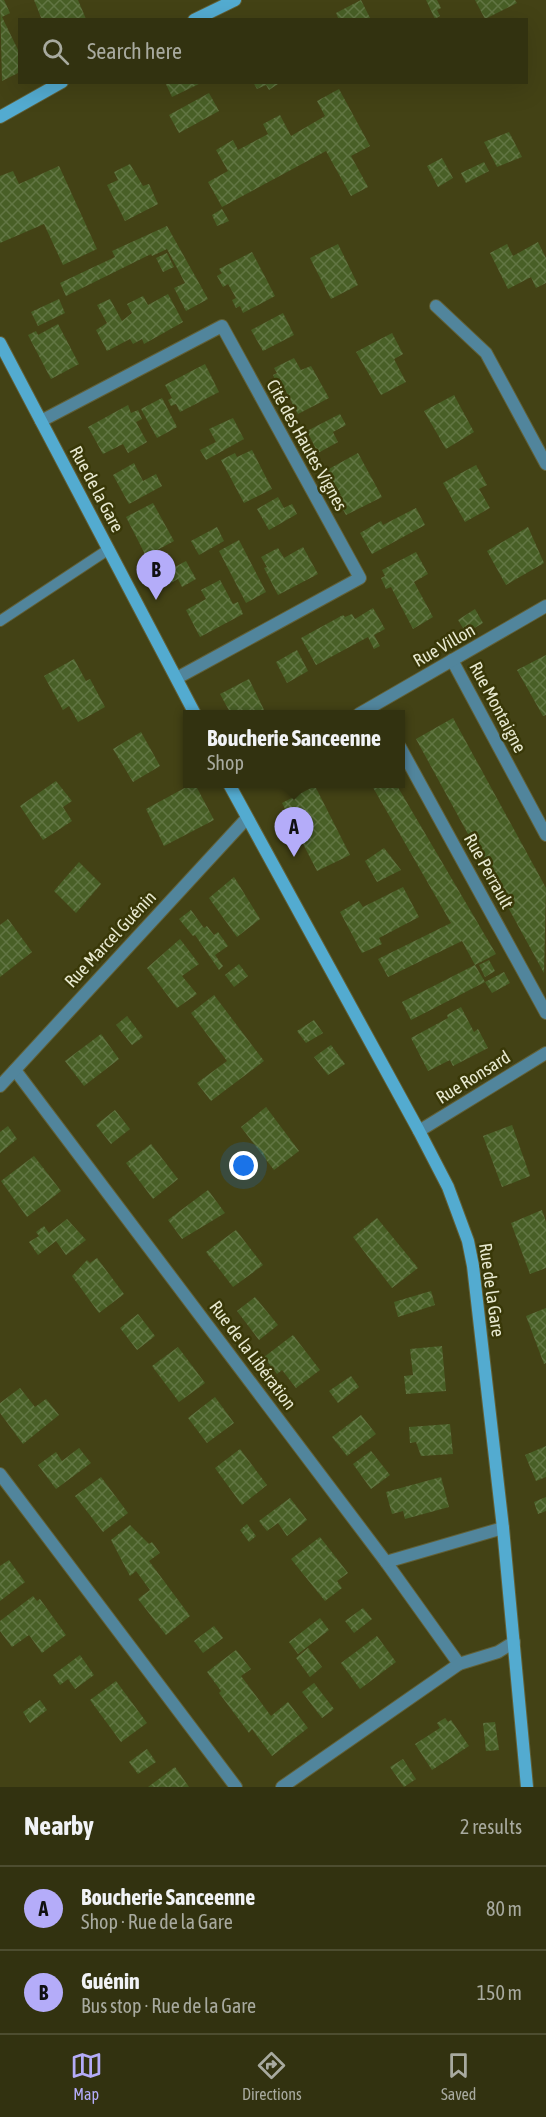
<!DOCTYPE html>
<html lang="en">
<head>
<meta charset="utf-8">
<style>
	body { margin:0; font-family:"Asap Condensed",sans-serif; background:#3a3a19; color:#f1f3f6 }
	.you { position:absolute; left:244px; top:1166px; width:21px; height:21px; margin:-15px; border:4px solid #fff; border-radius:50%; background:#1a73e8; box-shadow:0 0 0 9px #1a73e833 }
	.badge { display:grid; place-items:center; width:39px; height:39px; border-radius:50%; background:#b4acf9; color:#111; font-size:20px; font-weight:700 }
	.pin { position:absolute; translate:-50% -50px; filter:drop-shadow(0 2px 3px #0008) }
	.pin::after { content:''; position:absolute; top:32px; width:21px; height:18px; background:inherit; clip-path:polygon(0 0,100% 0,50% 100%) }
	.popup { position:absolute; left:183px; top:710px; width:222px; height:78px; box-sizing:border-box; display:grid; place-content:center; border-radius:0px; background:#323210; filter:drop-shadow(0 2px 4px #0005); font-size:20px; white-space:nowrap; color:#a8aa9f }
	.popup b { font-size:22px; color:#f1f3f6 }
	.popup::after { content:''; position:absolute; left:50%; top:100%; margin-left:-12px; border:12px solid transparent; border-top-color:#323210 }
	.list { margin:0; padding:0; list-style:none }
	h2 { display:flex; justify-content:space-between; align-items:center; height:78px; margin:0; padding:0 24px; font-size:26px }
	h2 small { font-size:20px; font-weight:400; color:#a8aa9f }
	.list li { display:grid; grid-template-columns:39px 1fr auto; gap:18px; align-items:center; box-sizing:border-box; height:84px; padding:0 24px; border-top:2px solid #4d4d30 }
	.list b { display:block; font-size:22px; white-space:nowrap }
	.list p { margin:0; font-size:20px; white-space:nowrap; color:#a8aa9f }
	.list em { font-size:20px; font-style:normal; color:#a8aa9f }
	.icon { flex:none; width:33px; height:33px; fill:none; stroke:currentColor; stroke-width:2; stroke-linecap:round; stroke-linejoin:round }
	.map { position:relative; flex:none; width:546px; height:1787px; overflow:hidden }
	.search { position:absolute; background:#323210; box-shadow:0 6px 24px #0002; left:18px; right:18px; top:18px; height:66px; display:flex; align-items:center; gap:15px; box-sizing:border-box; padding:0 21px; border-radius:0px; color:#a8aa9f; font-size:22px }
	.sheet { height:246px; background:#323210 }
	nav { display:flex; justify-content:space-around; align-items:center; box-sizing:border-box; height:84px; border-top:2px solid #4d4d30; background:#323210; font-size:16px; color:#a8aa9f }
	nav a { display:grid; justify-items:center; gap:3px }
	nav .on { color:#b4acf9 }
	.map>svg:first-child { display:block }
</style>
</head>
<body>
<div class="map">
<svg width="546" height="1787" viewBox="0 0 546 1787">
	<defs>
		<pattern id="building-cross-hatch" width="8" height="8" patternUnits="userSpaceOnUse" patternTransform="scale(1.5)"><rect width="8" height="8" fill="#485f26"/><path d="M0 0l8 8M0 8l8-8" fill="none" stroke="#627644"/></pattern>
	</defs>
	<rect width="100%" height="100%" fill="#434215"/>
	<g fill="url(#building-cross-hatch)">
		<path d="M0,0H4L10,13L2,17L20,54V72L2,81Z"/>
		<path d="M34,0H78L86,19L42,20Z"/>
		<path d="M361,0L371,20H339L336,13Z"/>
		<path d="M426,0H437L441,8L437,10L440,16L435,19Z"/>
		<path d="M475,0H515L517,3L485,19Z"/>
		<path d="M165,82H203L172,97Z"/>
		<path d="M253,82H281L269,90L266,85L257,89Z"/>
		<path d="M339,89L370,146L351,156L368,187L351,196L326,151L222,207L208,182L228,171L216,150L233,140L238,150L268,134L263,124L280,115L291,136L325,116L317,101Z"/>
		<path d="M209,93L219,111L179,133L169,115Z"/>
		<path d="M509,132L522,157L497,167L484,142Z"/>
		<path d="M442,158L453,178L438,187L427,166Z"/>
		<path d="M484,162L489,171L466,183L461,173Z"/>
		<path d="M130,164L143,186L149,184L158,204L125,221L107,185L118,180L114,172Z"/>
		<path d="M59,166L97,249L63,265L44,224L0,243V176L13,171L19,184Z"/>
		<path d="M222,209L229,221L217,226L212,215Z"/>
		<path d="M167,226L208,299L186,311L174,288L185,283L167,249L152,256L151,254L66,296L60,283L115,257L112,251Z"/>
		<path d="M538,242L546,258V283L536,288L531,277L508,289L490,253L507,244L513,256Z"/>
		<path d="M338,244L358,285L331,299L310,258Z"/>
		<path d="M252,252L275,296L243,313L240,306L236,308L232,300L236,298L228,284L223,287L217,276L222,273L219,269Z"/>
		<path d="M167,253L174,267L163,272L156,258Z"/>
		<path d="M168,294L183,322L144,344L142,339L133,344L130,339L107,351L96,330L107,323L97,305L110,299L122,321L132,313L127,304L143,296L148,305Z"/>
		<path d="M59,299L65,313L38,326L31,312Z"/>
		<path d="M283,313L294,335L263,351L251,330Z"/>
		<path d="M58,324L79,364L51,379L28,335L36,331L38,335Z"/>
		<path d="M392,333L403,354L394,359L406,382L381,395L356,352Z"/>
		<path d="M294,358L301,370L311,366L329,398L298,414L282,384L278,386L273,375L277,373L274,368Z"/>
		<path d="M205,364L219,392L180,412L176,404L171,406L168,400L172,398L165,385Z"/>
		<path d="M454,395L474,432L446,449L424,411Z"/>
		<path d="M162,398L177,427L157,438L141,409Z"/>
		<path d="M128,405L131,413L138,410L142,419L136,422L147,442L128,453L123,444L103,454L88,427Z"/>
		<path d="M340,414L346,425L333,432L338,442L318,453L307,431Z"/>
		<path d="M233,418L244,439L206,460L200,450L216,442L209,429Z"/>
		<path d="M252,450L272,489L244,503L221,460L235,453L237,457Z"/>
		<path d="M358,453L382,497L346,515L336,497L341,495L336,486L332,488L325,475L329,474L327,470Z"/>
		<path d="M134,463L143,481L156,474L162,486L129,504L113,475Z"/>
		<path d="M476,465L487,485L479,489L490,508L465,522L443,483Z"/>
		<path d="M278,497L284,508L292,504L297,514L269,530L257,509Z"/>
		<path d="M153,503L174,541L146,556L126,517Z"/>
		<path d="M416,508L425,525L372,554L360,533L381,521L383,525Z"/>
		<path d="M217,527L224,541L199,555L191,541Z"/>
		<path d="M528,527L544,563L506,585L487,551Z"/>
		<path d="M239,540L266,592L246,603L219,551Z"/>
		<path d="M303,547L318,574L278,595L264,568L267,567L261,557L278,548L284,558Z"/>
		<path d="M416,552L428,574L414,582L433,617L413,629L391,587L386,589L381,578L385,576L382,570Z"/>
		<path d="M186,561L196,579L182,587L178,579L169,584L164,573Z"/>
		<path d="M220,580L233,604L238,602L243,614L200,637L186,610L206,599L201,590Z"/>
		<path d="M373,608L385,629L374,635L380,646L374,649L368,637L316,665L301,638L343,615L345,617L352,614L355,619Z"/>
		<path d="M475,609L483,623L466,633L458,620Z"/>
		<path d="M297,650L308,671L287,683L276,662Z"/>
		<path d="M546,655V715L543,716L517,670Z"/>
		<path d="M74,659L86,681L90,679L105,707L78,722L69,706L63,710L44,676Z"/>
		<path d="M249,679L266,714H231L220,694Z"/>
		<path d="M453,718L546,888L544,973L416,739Z"/>
		<path d="M141,732L160,766L133,782L113,749Z"/>
		<path d="M56,781L72,801L63,807L72,821L43,840L20,806Z"/>
		<path d="M192,784H195L214,820L164,846L146,809Z"/>
		<path d="M371,784H396L496,954L475,965L462,941L388,977L378,959L451,923Z"/>
		<path d="M315,786L350,855L317,871L282,803Z"/>
		<path d="M384,848L401,870L377,882L365,861Z"/>
		<path d="M79,862L101,884L76,913L54,891Z"/>
		<path d="M234,877L260,919L237,937L209,898Z"/>
		<path d="M403,887L419,917L379,938L382,944L362,953L340,912L359,901L363,907Z"/>
		<path d="M191,910L204,928L207,926L214,935L218,932L228,946L215,955L223,966L219,970L195,935L193,936L179,919Z"/>
		<path d="M8,919L32,952L0,977V925Z"/>
		<path d="M180,939L199,964L182,976L197,994L177,1008L147,968Z"/>
		<path d="M489,960L495,971L485,977L479,965Z"/>
		<path d="M239,964L248,976L234,987L225,975Z"/>
		<path d="M475,965L485,982L411,1020L402,1002Z"/>
		<path d="M504,972L510,983L492,993L485,982Z"/>
		<path d="M214,995L264,1061L211,1101L197,1083L227,1061L191,1013Z"/>
		<path d="M461,1007L474,1032L478,1029L488,1048L453,1066L450,1060L428,1071L411,1038L448,1018L447,1015Z"/>
		<path d="M127,1016L143,1037L132,1045L116,1025Z"/>
		<path d="M314,1020L323,1033L306,1043L297,1031Z"/>
		<path d="M101,1034L119,1059L84,1086L65,1061Z"/>
		<path d="M331,1045L345,1064L328,1075L314,1057Z"/>
		<path d="M266,1107L299,1151L274,1170L241,1127Z"/>
		<path d="M115,1110L130,1129L111,1144L96,1125Z"/>
		<path d="M512,1125L530,1176L502,1187L483,1136Z"/>
		<path d="M8,1126L17,1139L0,1153V1132Z"/>
		<path d="M151,1144L178,1179L153,1199L126,1163Z"/>
		<path d="M34,1156L61,1191L27,1217L1,1181Z"/>
		<path d="M208,1190L225,1213L182,1239L168,1220Z"/>
		<path d="M542,1210L546,1222V1268L530,1274L511,1223Z"/>
		<path d="M377,1218L418,1268L392,1288L353,1237Z"/>
		<path d="M67,1219L86,1240L66,1255L56,1241L38,1255L29,1242L39,1236L36,1232L44,1226L49,1233Z"/>
		<path d="M236,1230L263,1265L233,1287L206,1252Z"/>
		<path d="M97,1258L124,1294L99,1313L72,1276L87,1260L90,1263Z"/>
		<path d="M431,1291L435,1305L398,1317L394,1302Z"/>
		<path d="M255,1297L278,1325L259,1340L237,1311Z"/>
		<path d="M546,1308V1363L544,1364L526,1316Z"/>
		<path d="M138,1314L155,1336L137,1350L120,1328Z"/>
		<path d="M293,1335L320,1370L296,1388L282,1370L277,1374L264,1357Z"/>
		<path d="M442,1346L446,1391L406,1394L404,1376L413,1375L410,1349Z"/>
		<path d="M178,1347L205,1383L179,1402L152,1366Z"/>
		<path d="M351,1376L359,1387L338,1403L329,1391Z"/>
		<path d="M20,1388L35,1407L46,1399L59,1415L23,1444L0,1413V1403Z"/>
		<path d="M215,1397L234,1423L207,1443L188,1418Z"/>
		<path d="M361,1415L376,1434L347,1456L332,1437Z"/>
		<path d="M450,1424L453,1454L421,1456L416,1442L410,1443L409,1427Z"/>
		<path d="M546,1446V1477L536,1481L525,1455Z"/>
		<path d="M79,1448L91,1463L56,1489L38,1465L56,1452L62,1461Z"/>
		<path d="M240,1449L267,1485L242,1505L215,1468Z"/>
		<path d="M371,1451L390,1475L371,1489L353,1464Z"/>
		<path d="M101,1477L128,1513L103,1532L75,1496Z"/>
		<path d="M441,1477L449,1507L405,1519L403,1511L392,1514L386,1492Z"/>
		<path d="M546,1497V1511L538,1514L534,1502Z"/>
		<path d="M290,1498L307,1520L287,1536L278,1523L267,1531L259,1521Z"/>
		<path d="M247,1524L256,1536L249,1542L240,1530Z"/>
		<path d="M130,1525L149,1544L152,1542L160,1553L149,1561L190,1616L166,1635L138,1599L150,1590L136,1571L130,1576L111,1540Z"/>
		<path d="M320,1537L348,1573L337,1581L342,1588L325,1601L291,1559Z"/>
		<path d="M9,1560L25,1582L0,1601V1566Z"/>
		<path d="M33,1596L37,1601L40,1599L66,1635L42,1653L29,1635L12,1647L0,1631V1621Z"/>
		<path d="M363,1608L372,1619L354,1633L345,1621Z"/>
		<path d="M320,1618L329,1630L298,1654L289,1642Z"/>
		<path d="M214,1626L223,1638L203,1653L194,1641Z"/>
		<path d="M377,1636L396,1662L360,1689L341,1663Z"/>
		<path d="M308,1648L322,1667L310,1677L296,1658Z"/>
		<path d="M236,1650L251,1669L241,1676L271,1716L288,1702L308,1728L272,1756L252,1729L249,1733L219,1693L221,1691L207,1672Z"/>
		<path d="M80,1655L94,1675L75,1689L68,1679L60,1685L53,1675Z"/>
		<path d="M116,1681L147,1723L121,1742L90,1700Z"/>
		<path d="M314,1683L334,1709L322,1718L302,1692Z"/>
		<path d="M40,1700L47,1710L30,1723L23,1712Z"/>
		<path d="M445,1718L448,1722L451,1720L469,1746L432,1770L415,1744L440,1728L437,1723Z"/>
		<path d="M495,1722L499,1750L486,1751L483,1723Z"/>
		<path d="M147,1749L156,1762L138,1774L129,1762Z"/>
		<path d="M403,1759L416,1779L404,1787L390,1767Z"/>
		<path d="M175,1767L189,1787H148Z"/>
	</g>
	<g fill="none" stroke-linecap="round" stroke-linejoin="round">
		<defs>
			<path id="lane" d="M0,621L109,549"/>
			<g id="street">
				<path d="M436,306L486,353L546,464"/>
				<path d="M41,421L222,326L360,578L177,678"/>
				<path d="M452,660L546,835"/>
				<path d="M359,714L546,606"/>
				<path d="M400,747L546,1013"/>
				<path d="M15,1070L386,1562L459,1664"/>
				<path d="M0,1086L247,818"/>
				<path d="M419,1131L546,1053"/>
				<path d="M0,1474L236,1787"/>
				<path d="M386,1562L503,1528"/>
				<path d="M282,1787L459,1664L498,1652L514,1642"/>
			</g>
			<g id="secondary">
				<path d="M194,20L235,0"/>
				<path d="M0,117L62,82"/>
				<path d="M0,343L195,714"/>
				<path d="M229,784L419,1131L448,1187L468,1241L473,1266L503,1528L527,1787"/>
			</g>
		</defs>
		<use href="#lane" stroke="#616037" stroke-width="12"/>
		<use href="#street" stroke="#616037" stroke-width="14"/>
		<use href="#secondary" stroke="#616037" stroke-width="14"/>
		<use href="#lane" stroke="#51859c" stroke-width="10"/>
		<use href="#street" stroke="#51859c" stroke-width="12"/>
		<use href="#secondary" stroke="#53abd0" stroke-width="12"/>
	</g>
	<g text-anchor="middle" dominant-baseline="central" stroke-width="5" stroke-linejoin="round" paint-order="stroke">
		<g font-size="18" fill="#e8e9d0" stroke="#393808">
			<text transform="translate(307 445) rotate(61)">Cité des Hautes Vignes</text>
			<text transform="translate(97 489) rotate(62)">Rue de la Gare</text>
			<text transform="translate(444 645) rotate(-30)">Rue Villon</text>
			<text transform="translate(498 707) rotate(62)">Rue Montaigne</text>
			<text transform="translate(489 871) rotate(61)">Rue Perrault</text>
			<text transform="translate(110 939) rotate(-47)">Rue Marcel Guénin</text>
			<text transform="translate(473 1077) rotate(-32)">Rue Ronsard</text>
			<text transform="translate(492 1290) rotate(82)">Rue de la Gare</text>
			<text transform="translate(253 1355) rotate(53)">Rue de la Libération</text>
		</g>
	</g>
</svg>
<div class="you"></div>
<div class="pin badge" style="left:294px;top:857px">A</div>
<div class="popup"><b>Boucherie Sanceenne</b>Shop</div>
<div class="pin badge" style="left:156px;top:600px">B</div>
<div class="search"><svg class="icon" aria-label="search" viewBox="0 0 24 24"><circle cx="10" cy="10" r="6"/><path d="M15 15l6 6"/></svg>Search here</div>
</div>
<section class="sheet">
<h2>Nearby<small>2 results</small></h2>
<ul class="list">
<li><span class="badge">A</span><div><b>Boucherie Sanceenne</b><p>Shop · Rue de la Gare</p></div><em>80 m</em></li>
<li><span class="badge">B</span><div><b>Guénin</b><p>Bus stop · Rue de la Gare</p></div><em>150 m</em></li>
</ul>
</section>
<nav>
<a class="on"><svg class="icon" aria-label="map" viewBox="0 0 24 24"><path d="M3 6l6-2 6 2 6-2v14l-6 2-6-2-6 2zM9 4v14M15 6v14"/></svg>Map</a>
<a><svg class="icon" aria-label="directions" viewBox="0 0 24 24"><path d="M12 3l9 9-9 9-9-9zM9 14v-3h6M13 9l2 2-2 2"/></svg>Directions</a>
<a><svg class="icon" aria-label="saved" viewBox="0 0 24 24"><path d="M7 4h10v16l-5-4-5 4z"/></svg>Saved</a>
</nav>
</body>
</html>
